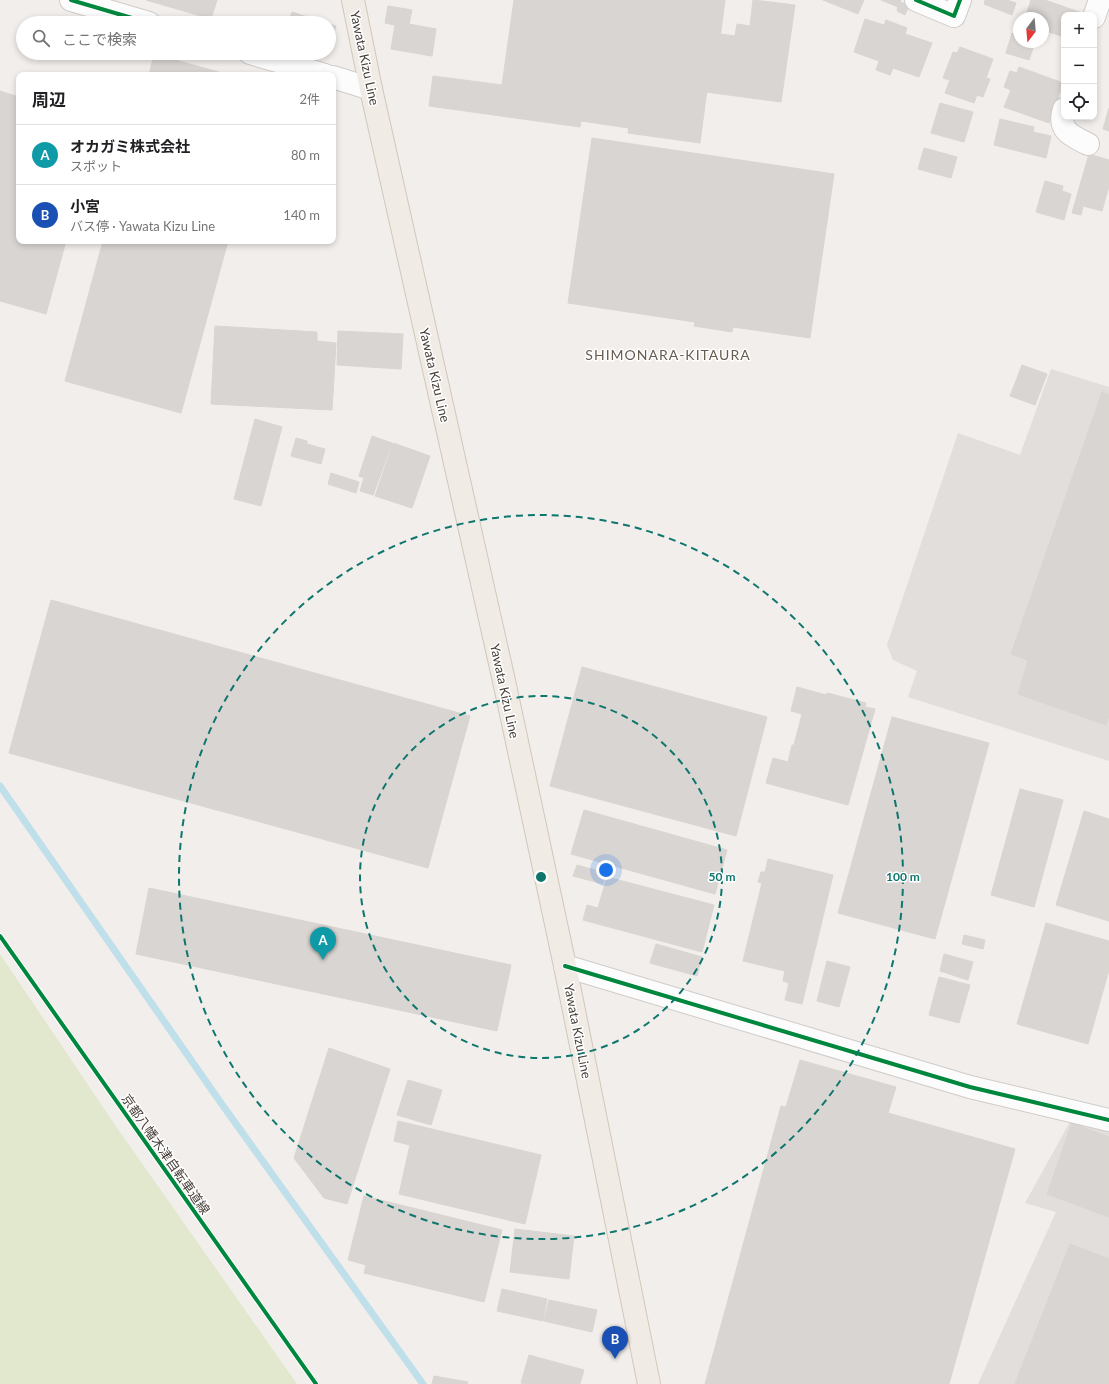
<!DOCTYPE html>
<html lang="ja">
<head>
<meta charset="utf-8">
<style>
	body { margin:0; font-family:Lato,"Noto Sans JP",sans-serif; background:#f6f6f6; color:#202124 }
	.controls { position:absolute; right:12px; top:12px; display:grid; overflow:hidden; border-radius:8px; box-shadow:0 2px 6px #0003 }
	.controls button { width:36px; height:36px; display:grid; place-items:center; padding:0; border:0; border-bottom:1px solid #e0e0e0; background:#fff; color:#202124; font:20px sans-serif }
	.compass { position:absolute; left:1013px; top:12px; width:36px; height:36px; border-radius:50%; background:#fff; box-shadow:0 2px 6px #0003; rotate:196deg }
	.you { position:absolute; left:606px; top:870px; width:14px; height:14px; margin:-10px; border:3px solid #fff; border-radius:50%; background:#1a73e8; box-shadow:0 0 0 6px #1a73e833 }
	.badge { display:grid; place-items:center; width:26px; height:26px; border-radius:50%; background:#827c77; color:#fff; font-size:13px; font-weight:700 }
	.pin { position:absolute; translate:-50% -33px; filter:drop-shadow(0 1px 2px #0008) }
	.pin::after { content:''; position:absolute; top:21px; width:14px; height:12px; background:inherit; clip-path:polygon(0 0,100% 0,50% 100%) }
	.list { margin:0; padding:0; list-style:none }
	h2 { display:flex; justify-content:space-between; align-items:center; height:52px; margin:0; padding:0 16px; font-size:17px }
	h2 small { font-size:13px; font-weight:400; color:#757577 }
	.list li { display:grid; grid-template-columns:26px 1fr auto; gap:12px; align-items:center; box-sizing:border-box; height:60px; padding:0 16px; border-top:1px solid #e0e0e0 }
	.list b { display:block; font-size:15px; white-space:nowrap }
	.list p { margin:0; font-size:13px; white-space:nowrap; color:#757577 }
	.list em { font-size:13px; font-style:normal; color:#757577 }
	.icon { flex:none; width:22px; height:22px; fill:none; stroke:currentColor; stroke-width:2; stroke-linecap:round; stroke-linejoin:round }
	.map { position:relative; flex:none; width:1109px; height:1384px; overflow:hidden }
	.search { position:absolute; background:#fff; box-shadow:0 2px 6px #0003; left:16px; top:16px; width:320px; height:44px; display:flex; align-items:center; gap:10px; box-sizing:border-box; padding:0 14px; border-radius:22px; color:#757577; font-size:15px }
	.panel { position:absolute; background:#fff; box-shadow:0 2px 6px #0003; left:16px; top:72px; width:320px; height:172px; border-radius:8px }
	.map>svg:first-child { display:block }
</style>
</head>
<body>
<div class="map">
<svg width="1109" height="1384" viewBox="0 0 1109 1384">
	<rect width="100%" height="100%" fill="#f1eeeb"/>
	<g fill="#e2dedb">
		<path d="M1051,369L1109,387V761L908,697L917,671L893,660L887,645L958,433L1020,455Z"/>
		<path d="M1071,1120L1109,1130V1384H978L1056,1212L1025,1203Z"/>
	</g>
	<path fill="#e2e8cd" d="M0,954L115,1125L297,1384H0Z"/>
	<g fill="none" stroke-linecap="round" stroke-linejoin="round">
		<path stroke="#bfdfea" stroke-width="7" d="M0,786L221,1103L423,1384"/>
	</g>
	<g fill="#d9d5d2" stroke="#d9d5d1">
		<path d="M146,0H217L211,19Z"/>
		<path d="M514,0H652L638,101L632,100L629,128L581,121L580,127L429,106L433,76L502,85Z"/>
		<path d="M652,0H725L713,93L707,92L706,97L640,88Z"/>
		<path d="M753,0L795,5L781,102L713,93L720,34L735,36L737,24L750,26Z"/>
		<path d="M823,0H864L858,14Z"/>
		<path d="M881,0H901L900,2L909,5L905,15L897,11L898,7Z"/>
		<path d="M985,0H1007L1016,3L1012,15L984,4Z"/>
		<path d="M1031,0H1045L1082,13L1081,15H1064V37L1043,30V18H1025Z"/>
		<path d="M388,6L412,10L409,24L436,29L432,56L391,49L395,25L385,23Z"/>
		<path d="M292,12L326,23H288Z"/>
		<path d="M865,19L884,25L886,20L907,28L905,34L932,43L919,77L893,68L890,75L876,70L879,61L854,52Z"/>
		<path d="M329,24L336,26L329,47Z"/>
		<path d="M1012,33L1019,35V42H1035L1029,60L1006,53Z"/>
		<path d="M960,47L993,59L986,78L990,79L983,97L977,95L974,103L945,93L950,80L943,78L953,52L957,53Z"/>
		<path d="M154,54L229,75H149Z"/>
		<path d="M1019,67L1063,83L1049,123L1004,107L1011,90L1004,87L1010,71L1017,73Z"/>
		<path d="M640,88L706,97L700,143L628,133L632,100L638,101Z"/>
		<path d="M0,91L19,97V241H66L46,314L0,301Z"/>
		<path d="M940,103L973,112L964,142L931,133Z"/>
		<path d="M1109,108V131L1103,129Z"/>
		<path d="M1000,119L1034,127L1033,132L1051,136L1046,158L994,145Z"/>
		<path d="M592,138L834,174L810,338L733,327L732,332L694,326L695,322L568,303Z"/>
		<path d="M924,148L957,157L951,178L918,169Z"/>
		<path d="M1089,154L1109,160V186L1102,211L1083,206L1081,215L1072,213Z"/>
		<path d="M1045,181L1063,186L1062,191L1071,194L1064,220L1036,212Z"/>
		<path d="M103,241H228L181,413L65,381Z"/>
		<path d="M215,326L317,332V341L336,343L332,410L211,404Z"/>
		<path d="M338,331L403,334L401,369L337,365Z"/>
		<path d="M1022,365L1047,374L1035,405L1010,396Z"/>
		<path d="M1102,392L1109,395V716L1106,725L1018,694L1028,660L1011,654Z"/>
		<path d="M255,419L282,427L261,506L234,499Z"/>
		<path d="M372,436L392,443L373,495L360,491L364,478L359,476Z"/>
		<path d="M296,438L307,441V444L325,449L321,464L291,456Z"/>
		<path d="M393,443L430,456L412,508L375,496Z"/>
		<path d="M331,473L359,482L356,493L328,484Z"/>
		<path d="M51,600L470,716L428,868L9,753Z"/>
		<path d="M582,667L767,717L736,836L550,786Z"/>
		<path d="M797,687L826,695L827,693L866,703L865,707L875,709L848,805L766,783L773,758L788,762L792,745H794L802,714L791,711Z"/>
		<path d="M892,717L989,743L935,939L838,913Z"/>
		<path d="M1020,789L1063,800L1034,907L991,895Z"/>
		<path d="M584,810L727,850L715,894L571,854Z"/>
		<path d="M1084,811L1109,819V921L1056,905Z"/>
		<path d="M768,859L833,875L802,1004L785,1000L789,983L783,981L785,971L743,961L762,883L758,882L761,872H765Z"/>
		<path d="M577,865L606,873L603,884L573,876Z"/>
		<path d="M607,877L714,905L702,952L583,920L587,905L598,908Z"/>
		<path d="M149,888L511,965L497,1031L136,954Z"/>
		<path d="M1046,923L1109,941V970L1088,1044L1017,1024Z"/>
		<path d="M964,935L985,940L983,949L962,944Z"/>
		<path d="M656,944L702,957L697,976L650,963Z"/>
		<path d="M944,954L973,962L968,980L940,971Z"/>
		<path d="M827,961L850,967L839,1007L817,1001Z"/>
		<path d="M939,977L970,985L959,1023L929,1015Z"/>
		<path d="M329,1048L390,1069L347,1204L324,1198L294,1158Z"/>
		<path d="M800,1060L896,1087L888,1113L1015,1149L949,1384H705L781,1106L786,1107Z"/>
		<path d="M408,1080L442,1090L431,1125L397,1115Z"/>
		<path d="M398,1121L541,1155L525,1224L399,1194L410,1145L394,1141Z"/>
		<path d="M1072,1123L1109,1137V1217L1047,1194Z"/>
		<path d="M364,1196L502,1230L484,1302L364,1273L366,1265L348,1260Z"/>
		<path d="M515,1229L574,1236L569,1279L510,1272Z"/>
		<path d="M1070,1244L1109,1259V1384H1015Z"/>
		<path d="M502,1289L547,1299L543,1321L497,1311Z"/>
		<path d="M549,1300L597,1310L592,1332L544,1321Z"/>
		<path d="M529,1355L584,1370L580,1384H526L521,1383Z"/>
		<path d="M434,1376L468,1382L467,1384H432Z"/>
	</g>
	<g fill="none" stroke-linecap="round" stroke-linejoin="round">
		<defs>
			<g id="minor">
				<path d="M71,0L149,23"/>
				<path d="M916,0L954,16L960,0"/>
				<path d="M1094,17L1100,0"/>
				<path d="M250,53L325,75"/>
				<path d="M333,77L371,89"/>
				<path d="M1064,109C1057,131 1072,136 1088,144"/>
				<path d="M565,966L970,1087L1109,1120"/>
			</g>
			<path id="major" d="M353,0L371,89L504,681L565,966L649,1384"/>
		</defs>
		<use href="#minor" stroke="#cfccc9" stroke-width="24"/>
		<use href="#major" stroke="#d2c7ba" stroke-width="24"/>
		<use href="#minor" stroke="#fdfcfc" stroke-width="22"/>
		<use href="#major" stroke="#f0ebe5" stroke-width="22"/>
		<defs>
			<g id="cycleway">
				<path d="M71,0L149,23"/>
				<path d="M916,0L954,16L960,0"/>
				<path d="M0,936L316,1384"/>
				<path d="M565,966L970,1087L1109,1120"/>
			</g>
		</defs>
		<use href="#cycleway" stroke="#fff" stroke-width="6"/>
		<use href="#cycleway" stroke="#00873e" stroke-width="4"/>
	</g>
	<g fill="none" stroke="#0f766e" stroke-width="2" stroke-dasharray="7 5">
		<circle cx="541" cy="877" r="181"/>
		<circle cx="541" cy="877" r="362"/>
	</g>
	<g text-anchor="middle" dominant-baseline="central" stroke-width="3" stroke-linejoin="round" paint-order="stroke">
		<g font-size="13" fill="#463e38" stroke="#fff">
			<text transform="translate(365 58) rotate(78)">Yawata Kizu Line</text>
			<text transform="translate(435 375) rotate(77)">Yawata Kizu Line</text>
			<text transform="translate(505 691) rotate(78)">Yawata Kizu Line</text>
			<text transform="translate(578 1031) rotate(79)">Yawata Kizu Line</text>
			<text transform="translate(166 1154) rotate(55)">京都八幡木津自転車道線</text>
		</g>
		<g font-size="14" letter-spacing="1" fill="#685b50" stroke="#fff">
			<text x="668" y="354">SHIMONARA-KITAURA</text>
		</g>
	</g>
	<circle cx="541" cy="877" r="6" fill="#0f766e" stroke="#fff" stroke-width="2"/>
	<g font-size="12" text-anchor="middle" font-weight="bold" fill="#0f766e" stroke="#fff" stroke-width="3" stroke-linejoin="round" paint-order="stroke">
		<text x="722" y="881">50 m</text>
		<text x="903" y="881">100 m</text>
	</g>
</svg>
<div class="controls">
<button>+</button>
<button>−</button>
<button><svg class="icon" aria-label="locate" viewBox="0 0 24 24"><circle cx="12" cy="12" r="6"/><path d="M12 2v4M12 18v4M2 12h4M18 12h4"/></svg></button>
</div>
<svg class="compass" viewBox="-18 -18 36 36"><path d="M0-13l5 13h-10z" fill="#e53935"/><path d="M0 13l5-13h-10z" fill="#757577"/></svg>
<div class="you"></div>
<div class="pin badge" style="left:323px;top:960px;background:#0f9aa8">A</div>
<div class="pin badge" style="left:615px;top:1359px;background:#1a4fb4">B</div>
<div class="search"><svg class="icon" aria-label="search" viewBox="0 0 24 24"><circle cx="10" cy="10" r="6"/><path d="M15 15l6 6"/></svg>ここで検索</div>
<section class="panel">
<h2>周辺<small>2件</small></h2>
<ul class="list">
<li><span class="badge" style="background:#0f9aa8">A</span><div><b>オカガミ株式会社</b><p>スポット</p></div><em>80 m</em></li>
<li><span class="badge" style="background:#1a4fb4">B</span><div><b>小宮</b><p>バス停 · Yawata Kizu Line</p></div><em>140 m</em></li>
</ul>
</section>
</div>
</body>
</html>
